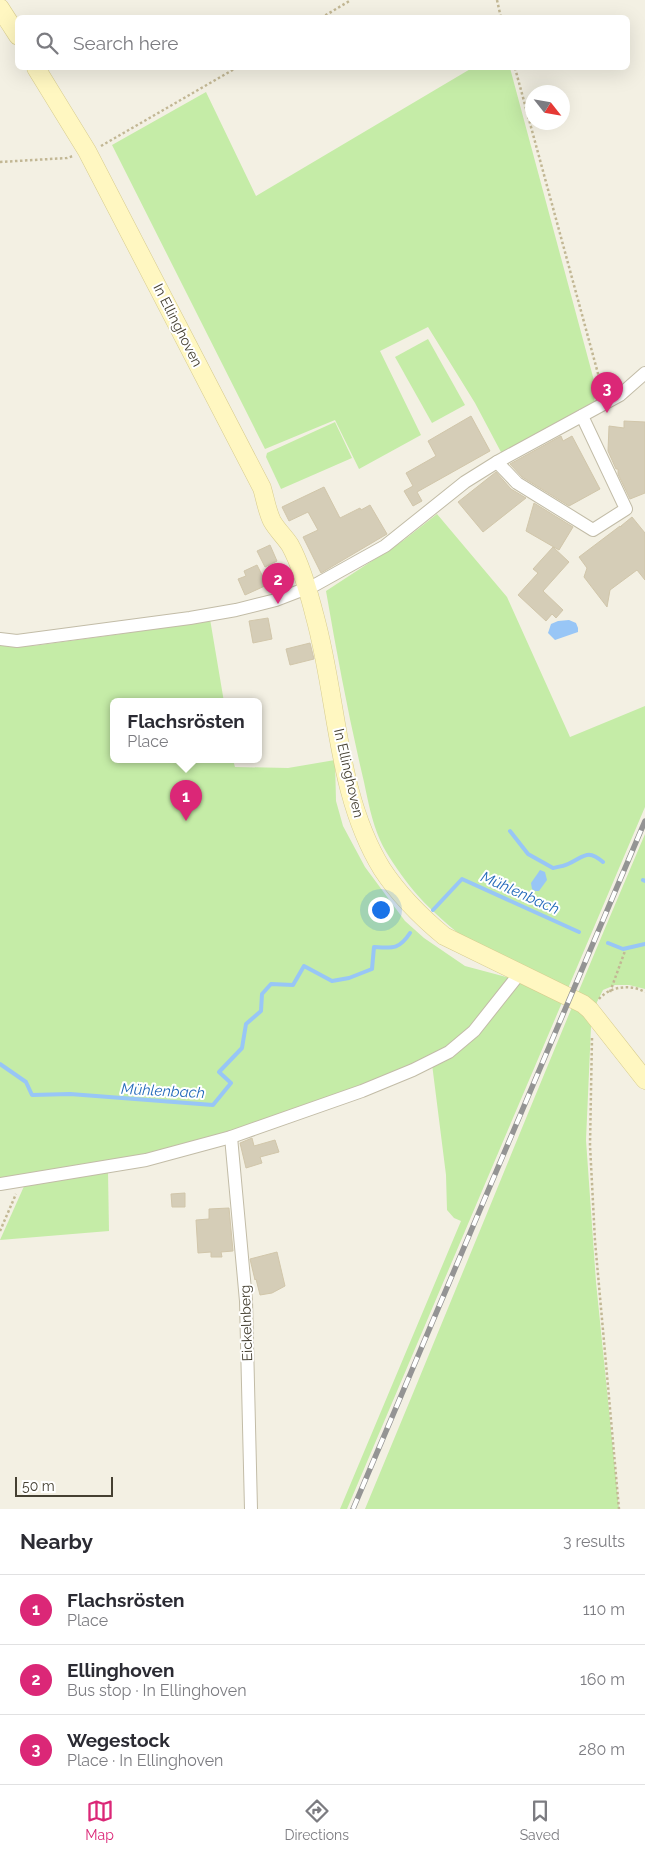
<!DOCTYPE html>
<html lang="en">
<head>
<meta charset="utf-8">
<style>
	body { margin:0; font-family:Raleway,sans-serif; background:#f7f7f7; color:#2b2b33 }
	.compass { position:absolute; left:525px; top:85px; width:45px; height:45px; border-radius:50%; background:#fff; box-shadow:0 5px 20px #0002; rotate:121deg }
	.scale { position:absolute; left:15px; bottom:12px; width:98px; box-sizing:border-box; padding-left:5px; border:2px solid #454032; border-top:0; font-size:14px; line-height:18px; white-space:nowrap; color:#454032; -webkit-text-stroke:4px #fff; paint-order:stroke }
	.you { position:absolute; left:380px; top:909px; width:18px; height:18px; margin:-12px; border:4px solid #fff; border-radius:50%; background:#1a73e8; box-shadow:0 0 0 8px #1a73e833 }
	.badge { display:grid; place-items:center; width:32px; height:32px; border-radius:50%; background:#db2777; color:#fff; font-size:16px; font-weight:700 }
	.pin { position:absolute; translate:-50% -41px; filter:drop-shadow(0 1px 2px #0008) }
	.pin::after { content:''; position:absolute; top:26px; width:18px; height:15px; background:inherit; clip-path:polygon(0 0,100% 0,50% 100%) }
	.popup { position:absolute; left:110px; top:698px; width:152px; height:65px; box-sizing:border-box; display:grid; place-content:center; border-radius:8px; background:#fff; filter:drop-shadow(0 1px 4px #0005); font-size:16px; white-space:nowrap; color:#7c7c81 }
	.popup b { font-size:19px; color:#2b2b33 }
	.popup::after { content:''; position:absolute; left:50%; top:100%; margin-left:-10px; border:10px solid transparent; border-top-color:#fff }
	.list { margin:0; padding:0; list-style:none }
	h2 { display:flex; justify-content:space-between; align-items:center; height:65px; margin:0; padding:0 20px; font-size:21px }
	h2 small { font-size:16px; font-weight:400; color:#7c7c81 }
	.list li { display:grid; grid-template-columns:32px 1fr auto; gap:15px; align-items:center; box-sizing:border-box; height:70px; padding:0 20px; border-top:1px solid #e1e1e2 }
	.list b { display:block; font-size:19px; white-space:nowrap }
	.list p { margin:0; font-size:16px; white-space:nowrap; color:#7c7c81 }
	.list em { font-size:16px; font-style:normal; color:#7c7c81 }
	.icon { flex:none; width:28px; height:28px; fill:none; stroke:currentColor; stroke-width:2; stroke-linecap:round; stroke-linejoin:round }
	.map { position:relative; flex:none; width:645px; height:1509px; overflow:hidden }
	.search { position:absolute; background:#fff; box-shadow:0 5px 20px #0002; left:15px; right:15px; top:15px; height:55px; display:flex; align-items:center; gap:12px; box-sizing:border-box; padding:0 18px; border-radius:8px; color:#7c7c81; font-size:19px }
	.sheet { height:275px; background:#fff }
	nav { display:flex; justify-content:space-around; align-items:center; box-sizing:border-box; height:70px; border-top:1px solid #e1e1e2; background:#fff; font-size:14px; color:#7c7c81 }
	nav a { display:grid; justify-items:center; gap:2px }
	nav .on { color:#db2777 }
	.map>svg:first-child { display:block }
</style>
</head>
<body>
<div class="map">
<svg width="645" height="1509" viewBox="0 0 645 1509">
	<rect width="100%" height="100%" fill="#f3f0e3"/>
	<g fill="#c5eca7">
		<path d="M472,68H510L596,388L594,403L502,454L475,403L428,327L380,351L421,435L359,469L335,420L265,449L112,145L206,92L256,196Z"/>
		<path d="M428,339L465,405L432,423L395,357Z"/>
		<path d="M335,422L352,458L281,489L266,457L267,453Z"/>
		<path d="M437,514L507,597L570,737L645,706V807L347,1509H340L461,1221L454,1218L447,1210L446,1175L432,1064L257,1126L151,1153L0,1181V646H32L120,634L210,619L224,702H114V760H233L235,767L288,768L335,760L336,801L343,826L365,867L405,921L424,938L465,966L518,980C483,952 436,920 409,885C400,873 386,854 380,840C372,822 368,801 364,782C349,719 337,655 326,591L404,540Z"/>
		<path d="M645,834V989L629,985H615L603,990L597,1002L591,1027L586,1140L596,1282L619,1509H365C459,1284 549,1058 645,834Z"/>
		<path d="M108,1171L109,1231L0,1240L25,1184Z"/>
	</g>
	<g fill="#98c6f6">
		<path d="M569,620L576,623L578,628V632L555,640L548,633L551,624L558,621Z"/>
		<path d="M540,870L545,872L547,880L539,891H535L532,889L531,883Z"/>
	</g>
	<g fill="none" stroke-linecap="round" stroke-linejoin="round">
		<g stroke="#98c6f6" stroke-width="4">
			<path d="M510,831L528,854L553,868C558,867 564,866 568,864C584,857 587,848 603,862"/>
			<path d="M643,880L645,881"/>
			<path d="M433,910L462,879L579,932"/>
			<path d="M608,943L623,949L645,944"/>
			<path d="M0,1064L26,1082L32,1095L70,1094L213,1105L231,1083L219,1072L242,1048L246,1024L261,1011L262,994L271,984L293,985L304,966L332,981L349,978L372,969L374,947C392,948 399,950 410,933"/>
		</g>
	</g>
	<g fill="#d5cdb7" stroke="#d1c6aa">
		<path d="M471,416L490,451L417,492L422,501L413,506L404,491L413,486L406,473L436,456L428,441Z"/>
		<path d="M624,421L645,422V493L630,499L618,474V469H616L608,451L609,426L624,428Z"/>
		<path d="M561,436L563,441L572,436L600,489L569,506L522,477L510,464Z"/>
		<path d="M496,472L511,489L526,498L483,532L458,502Z"/>
		<path d="M324,487L340,518L360,508L361,510L370,505L387,534L321,573L303,537L318,530L308,512L289,521L282,507Z"/>
		<path d="M534,503L573,527L559,550L526,531Z"/>
		<path d="M632,517L645,533V580L637,570L610,590L607,607L584,577L587,568L579,557L620,526L621,527V526Z"/>
		<path d="M270,545L277,561L265,567L257,551Z"/>
		<path d="M553,547L569,562L543,591L563,610L556,618L552,614L546,621L518,595L538,573L533,569Z"/>
		<path d="M257,565L267,585L245,595L238,579L246,576L244,571Z"/>
		<path d="M268,618L272,639L253,643L249,621Z"/>
		<path d="M310,643L314,659L290,665L286,649Z"/>
		<path d="M252,1138L254,1146L275,1140L279,1152L260,1157L262,1163L246,1168L240,1143Z"/>
		<path d="M185,1193V1207H172L171,1194Z"/>
		<path d="M229,1208L233,1251L221,1252L222,1257H211V1252L198,1253L196,1220L209,1219V1209Z"/>
		<path d="M277,1252L285,1286L272,1293L260,1295L256,1279L255,1280L250,1259Z"/>
	</g>
	<g fill="none" stroke-linecap="round" stroke-linejoin="round">
		<defs>
			<g id="street">
				<path d="M497,462L517,483L593,530L626,509L582,416"/>
				<path d="M0,639L17,641L190,618L236,610L276,600L315,585L385,546L465,482L497,462L620,395L645,373"/>
				<path d="M231,1137L246,1301L251,1509"/>
				<path d="M0,1184L146,1160L231,1137L362,1091L413,1070L449,1052L474,1031L520,973"/>
			</g>
			<g id="secondary">
				<path d="M0,8L18,36"/>
				<path d="M36,68L87,151L262,488C265,498 267,511 272,521C277,530 285,537 290,545C300,563 310,597 315,617C338,700 336,794 382,869C399,895 420,916 444,936L583,1004L590,1010L645,1080"/>
			</g>
		</defs>
		<use href="#street" stroke="#c2bca7" stroke-width="14"/>
		<use href="#secondary" stroke="#d7cc8e" stroke-width="19"/>
		<g stroke="#c2b794" stroke-width="2.5" stroke-dasharray="2.5 2.5" stroke-linecap="butt">
			<path d="M497,0L501,18"/>
			<path d="M321,18L351,0"/>
			<path d="M515,68L603,392"/>
			<path d="M101,146L236,68"/>
			<path d="M0,162L67,158L73,156"/>
			<path d="M610,992L625,951"/>
			<path d="M599,999C610,986 631,984 645,992"/>
			<path d="M592,1038L590,1145L595,1241L619,1509"/>
			<path d="M0,1231L16,1194"/>
		</g>
		<use href="#street" stroke="#fff" stroke-width="12"/>
		<use href="#secondary" stroke="#fff7c1" stroke-width="18"/>
		<defs>
			<path id="rail" d="M353,1509L645,821"/>
		</defs>
		<use href="#rail" stroke="#949494" stroke-width="5.5"/>
		<use href="#rail" stroke="#fff" stroke-width="4" stroke-dasharray="11" stroke-linecap="butt"/>
	</g>
	<g text-anchor="middle" dominant-baseline="central" stroke-width="4" stroke-linejoin="round" paint-order="stroke">
		<g font-size="14" fill="#454032" stroke="#fff">
			<text transform="translate(178 325) rotate(63)">In Ellinghoven</text>
			<text transform="translate(349 773) rotate(77)">In Ellinghoven</text>
			<text transform="translate(246 1323) rotate(-92)">Eickelnberg</text>
		</g>
		<g font-size="15" font-style="italic" fill="#236aba" stroke="#fff">
			<text transform="translate(520 893) rotate(24)">Mühlenbach</text>
			<text transform="translate(163 1091) rotate(3)">Mühlenbach</text>
		</g>
	</g>
</svg>
<svg class="compass" viewBox="-18 -18 36 36"><path d="M0-13l5 13h-10z" fill="#e53935"/><path d="M0 13l5-13h-10z" fill="#7c7c81"/></svg>
<div class="scale">50 m</div>
<div class="you"></div>
<div class="pin badge" style="left:186px;top:821px">1</div>
<div class="popup"><b>Flachsrösten</b>Place</div>
<div class="pin badge" style="left:278px;top:604px">2</div>
<div class="pin badge" style="left:607px;top:413px">3</div>
<div class="search"><svg class="icon" aria-label="search" viewBox="0 0 24 24"><circle cx="10" cy="10" r="6"/><path d="M15 15l6 6"/></svg>Search here</div>
</div>
<section class="sheet">
<h2>Nearby<small>3 results</small></h2>
<ul class="list">
<li><span class="badge">1</span><div><b>Flachsrösten</b><p>Place</p></div><em>110 m</em></li>
<li><span class="badge">2</span><div><b>Ellinghoven</b><p>Bus stop · In Ellinghoven</p></div><em>160 m</em></li>
<li><span class="badge">3</span><div><b>Wegestock</b><p>Place · In Ellinghoven</p></div><em>280 m</em></li>
</ul>
</section>
<nav>
<a class="on"><svg class="icon" aria-label="map" viewBox="0 0 24 24"><path d="M3 6l6-2 6 2 6-2v14l-6 2-6-2-6 2zM9 4v14M15 6v14"/></svg>Map</a>
<a><svg class="icon" aria-label="directions" viewBox="0 0 24 24"><path d="M12 3l9 9-9 9-9-9zM9 14v-3h6M13 9l2 2-2 2"/></svg>Directions</a>
<a><svg class="icon" aria-label="saved" viewBox="0 0 24 24"><path d="M7 4h10v16l-5-4-5 4z"/></svg>Saved</a>
</nav>
</body>
</html>
